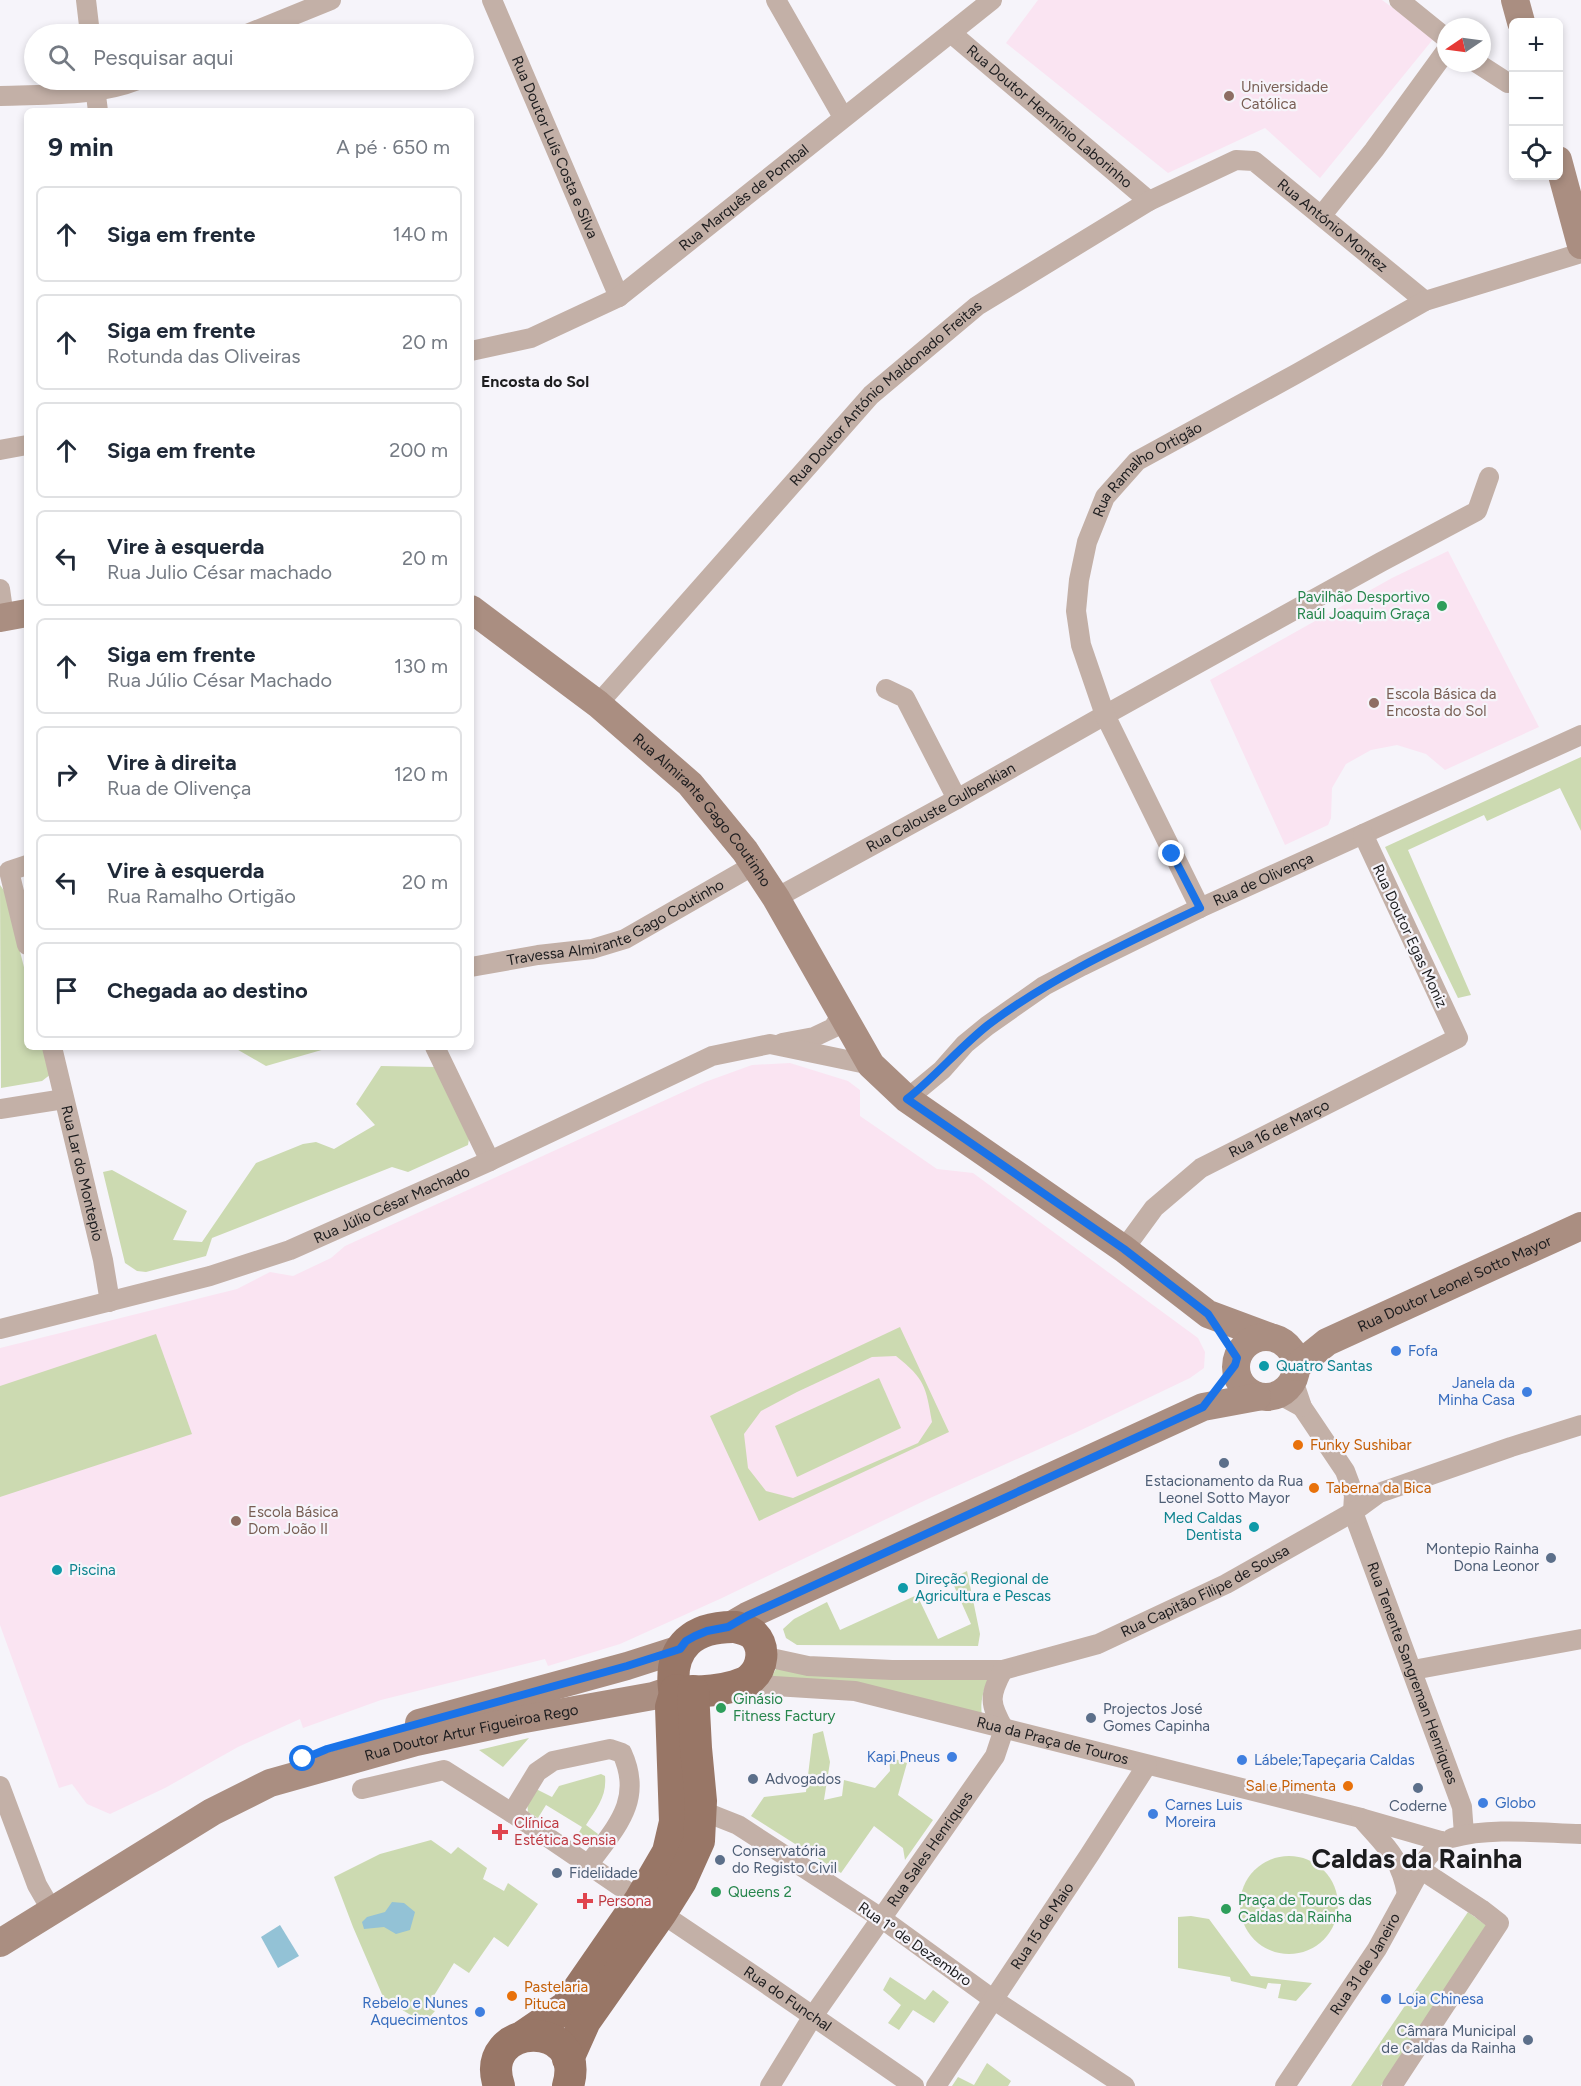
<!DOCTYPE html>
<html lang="pt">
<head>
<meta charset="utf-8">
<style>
	body { margin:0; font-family:Figtree,sans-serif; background:#f6f6f7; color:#1f2937 }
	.controls { position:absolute; right:18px; top:18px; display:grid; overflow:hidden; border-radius:9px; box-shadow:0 3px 9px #0003 }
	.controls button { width:54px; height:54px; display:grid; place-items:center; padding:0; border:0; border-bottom:2px solid #e0e1e3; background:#fff; color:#1f2937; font:30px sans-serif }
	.compass { position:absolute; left:1437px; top:18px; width:54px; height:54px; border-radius:50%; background:#fff; box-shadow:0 3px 9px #0003; rotate:257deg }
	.stop { position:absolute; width:18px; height:18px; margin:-14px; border:4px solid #1a73e8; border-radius:50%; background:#fff }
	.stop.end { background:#1a73e8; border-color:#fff; box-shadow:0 2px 6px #0008 }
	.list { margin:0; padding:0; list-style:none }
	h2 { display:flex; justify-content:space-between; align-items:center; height:78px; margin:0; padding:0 24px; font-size:26px }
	h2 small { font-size:20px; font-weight:400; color:#747a83 }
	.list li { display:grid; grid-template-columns:39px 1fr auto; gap:18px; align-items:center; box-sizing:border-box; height:96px; margin:0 12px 12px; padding:0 12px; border:2px solid #e0e1e3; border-radius:9px }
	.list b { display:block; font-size:22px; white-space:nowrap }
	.list p { margin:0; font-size:20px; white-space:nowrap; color:#747a83 }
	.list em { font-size:20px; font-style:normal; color:#747a83 }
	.icon { flex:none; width:33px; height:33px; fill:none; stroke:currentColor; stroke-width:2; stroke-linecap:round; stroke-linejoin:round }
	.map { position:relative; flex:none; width:1581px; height:2086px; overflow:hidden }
	.search { position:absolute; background:#fff; box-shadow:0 3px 9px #0003; left:24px; top:24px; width:450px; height:66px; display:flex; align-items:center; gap:15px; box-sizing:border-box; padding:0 21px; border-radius:33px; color:#747a83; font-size:22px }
	.panel { position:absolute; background:#fff; box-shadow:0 3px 9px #0003; left:24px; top:108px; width:450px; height:942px; border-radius:9px }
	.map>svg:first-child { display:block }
</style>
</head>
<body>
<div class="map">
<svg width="1581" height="2086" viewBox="0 0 1581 2086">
	<rect width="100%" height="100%" fill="#f6f4fa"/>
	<g fill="#fae4f2">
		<path d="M1038,0H1382L1434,38L1320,178L1265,128L1168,173L1006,43Z"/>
		<path d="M1448,551L1539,727L1445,770L1426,754L1397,745L1371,750L1346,764L1332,788L1331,818L1328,825L1285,845L1210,680L1392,578Z"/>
		<path d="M790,1063L848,1081L860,1090V1116L937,1169L973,1173L1198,1338L1205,1352L1204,1368L1190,1378L1077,1432L928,1499L722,1598L620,1644L548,1666L545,1659L381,1700L303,1728L300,1719L238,1747L165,1788L110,1814L87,1804L72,1784L59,1788L0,1625V1348L237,1289L270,1272L293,1276L331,1258L345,1246L705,1082L752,1065Z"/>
	</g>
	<g fill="#ccdab1" fill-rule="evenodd">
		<path d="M1581,757V831L1560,788L1487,821L1484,815L1408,850L1471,995L1458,998L1385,847Z"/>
		<path d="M0,885L5,892L27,979V1047H44L51,1074L42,1081L1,1088Z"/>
		<path d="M233,1047H332L266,1066Z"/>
		<path d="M381,1066L436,1067L469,1139L468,1145L408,1172L392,1167L212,1238L206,1256L146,1272L137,1271L125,1263L103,1172L112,1170L187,1211L173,1240L202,1242L256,1163L303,1144L316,1142L334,1149L375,1125L356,1104Z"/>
		<path d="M900,1327L949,1432L759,1521L710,1416ZM896,1356C925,1379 926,1387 932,1422L918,1443L793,1498L766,1491L748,1468L744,1434L761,1411L797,1392L872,1357Z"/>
		<path d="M156,1334L192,1434L0,1497V1386Z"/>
		<path d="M879,1378L901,1428L797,1477L775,1426Z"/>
		<path d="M967,1571L980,1634L978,1646L797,1645L786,1638L783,1629L794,1619L827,1602L840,1630L917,1595L938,1639L971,1624L951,1579Z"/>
		<path d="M776,1669L989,1677C983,1691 980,1701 982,1716L768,1683Z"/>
		<path d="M823,1731L830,1762L824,1800L842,1796L844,1780L875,1788L890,1771L889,1753L895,1759L907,1763L898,1795L933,1820L905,1860L903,1848L874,1826L841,1873L751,1816L764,1797L806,1792L813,1734Z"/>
		<path d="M529,1738L503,1767L479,1750Z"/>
		<path d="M601,1774L605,1776C607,1796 597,1808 586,1825L598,1834L591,1847H585L574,1841L582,1827L546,1805L538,1818L528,1812L527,1802L536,1789L552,1797L559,1786Z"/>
		<path d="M431,1840L451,1854L458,1847L487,1868L483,1879L504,1891L508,1883L538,1904L508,1947L494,1937L469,1973L454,1963L427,2007L435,2011L424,2023L384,1999L353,1927L334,1877L380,1854Z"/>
		<circle cx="1289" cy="1905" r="49"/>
		<path d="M1468,1912L1487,1926L1381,2086H1351Z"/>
		<path d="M1191,1916L1209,1919L1251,1976L1312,1983L1296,2001L1278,1998L1281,1984L1268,1983L1266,1989L1231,1981L1230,1977L1178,1968V1917Z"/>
		<path d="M890,1977L925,2000L933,1990L949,2002L934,2023L913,2010L899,2030L888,2023L901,2005L883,1990Z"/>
		<path d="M987,2063L1011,2081L1008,2086H952L958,2077L974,2085Z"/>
	</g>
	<g fill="#93c2d6">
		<path d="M392,1902L404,1903L415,1912L410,1930L396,1934L384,1927L364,1929L362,1922L367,1917L385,1912Z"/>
		<path d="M280,1925L299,1956L278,1968L261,1937Z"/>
	</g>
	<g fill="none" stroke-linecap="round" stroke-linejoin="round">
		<g stroke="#c3b0a7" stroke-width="20">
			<path d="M86,0L90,34"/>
			<path id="s1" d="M492,0L619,297"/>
			<path d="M776,0L843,117"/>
			<path d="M1399,0L1446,38"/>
			<path id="s2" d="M951,33L1149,201"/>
			<path d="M247,34L331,0"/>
			<path d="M1477,63L1508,83L1514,82"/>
			<path d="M94,80L98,111"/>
			<path d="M0,96C46,94 95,97 138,80"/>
			<path d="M1322,215L1374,150L1446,51"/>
			<path id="s3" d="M471,351L531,338L619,297L992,0"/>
			<path d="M0,450L27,445"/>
			<path d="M0,589L4,617"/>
			<path d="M886,689L905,698L957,799"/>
			<path id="s4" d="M598,704L871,395L977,306L1149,201L1236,160L1254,161L1425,301"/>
			<path d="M27,865L9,871L27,945"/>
			<path id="s5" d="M776,898L957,799L1105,715L1381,562L1477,511L1489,477"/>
			<path id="s6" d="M1200,908L1105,715L1081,645L1076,611L1079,580L1087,542L1105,497L1137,461L1296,374L1425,301L1581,253"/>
			<path id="s7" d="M471,967L538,955L592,949L625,939L754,865"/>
			<path d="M782,1043L814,1037L833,1028L842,1014"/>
			<path id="s8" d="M52,1047L103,1260L110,1302"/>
			<path d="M435,1047L490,1161"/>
			<path id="s9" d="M907,1099L942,1070L965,1044L987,1026L1044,986L1082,966L1200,908L1581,735"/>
			<path d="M0,1109L64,1099"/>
			<path id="s10" d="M1124,1249L1154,1208L1201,1168L1458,1038L1363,834"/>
			<path id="s11" d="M0,1329L210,1276L290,1250L490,1161L712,1056L770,1044L871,1065"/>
			<path id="s12" d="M1293,1380L1302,1407L1345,1471L1354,1495L1353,1512L1462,1807L1464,1834"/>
			<path d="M1280,1395L1302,1407"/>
			<path id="s13" d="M762,1656L808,1666L892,1670H1003L1098,1644L1226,1584L1353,1512L1379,1493L1511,1447L1581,1425"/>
			<path d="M1003,1670C989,1696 989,1703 1004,1729"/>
			<path d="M1413,1670L1581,1639"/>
			<path id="s14" d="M743,1684L855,1691L1361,1818L1441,1841"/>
			<path d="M0,1786L37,1885L52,1911"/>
			<path d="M362,1789L444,1770L512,1813L640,1900"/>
			<path d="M700,1810L738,1825L881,1918L994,2000L1125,2086"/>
			<path d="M512,1813L537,1772L553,1761L610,1749L622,1753C644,1801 615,1828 589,1864"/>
			<path d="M1361,1818C1385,1846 1400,1856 1407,1894"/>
			<path d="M1452,1838C1490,1827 1541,1833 1581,1834"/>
			<path id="s15" d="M661,1913L762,1981L914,2086"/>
			<path id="s16" d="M770,2086L813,2016L995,1756L1004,1729"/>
			<path id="s17" d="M936,2086L1090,1854L1147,1765"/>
			<path id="s18" d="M1285,2086L1377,1949L1427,1858L1441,1841"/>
			<path d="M1392,2086L1499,1923L1481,1909L1420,1869"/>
		</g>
		<g stroke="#aa8e81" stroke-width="28">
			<path d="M1515,0L1521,22"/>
			<path d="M1558,160L1581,245"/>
			<path id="s19" d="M471,609L598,704L690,784L745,851L776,898L871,1065L907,1099L1124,1249L1208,1314L1270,1337"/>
			<path d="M0,618L27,613"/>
			<circle cx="1266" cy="1367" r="30"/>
			<path id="s20" d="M1296,1367L1327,1342L1581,1226"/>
			<path d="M728,1627L747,1616L1203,1407L1257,1397"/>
			<path d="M419,1723L627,1666L680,1649"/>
			<path id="s21" d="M0,1943L212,1812L270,1783L416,1742L519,1720L653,1696L674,1689"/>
		</g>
		<g stroke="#987666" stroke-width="32">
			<path d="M736,1627C742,1629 748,1630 753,1634C766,1647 763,1668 750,1679C737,1690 688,1695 674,1689C669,1646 694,1626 736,1627Z"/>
			<path d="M525,2035L566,2007L640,1900L668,1852L675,1822L671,1707L676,1690"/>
			<path d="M568,2059L585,2021L661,1913L681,1881L699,1841L701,1801L696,1748L693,1691"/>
			<path d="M499,2086C477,2021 588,2017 568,2086"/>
		</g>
	</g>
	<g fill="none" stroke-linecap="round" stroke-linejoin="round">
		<path stroke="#1a73e8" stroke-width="8" d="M303,1759L327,1749L627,1666L680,1649L686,1641L695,1636L707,1631L728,1627L747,1616L1203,1407L1235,1365L1237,1358L1208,1314L1124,1249L907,1099C936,1076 959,1048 988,1025C1053,976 1127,943 1200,908L1172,854"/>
	</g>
	<g fill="#8d6e63" stroke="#f6f4fa" stroke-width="2">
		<circle cx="1229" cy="96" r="6"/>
		<circle cx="1374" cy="703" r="6"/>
		<circle cx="236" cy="1521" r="6"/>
	</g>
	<g fill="#2e9e5b" stroke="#f6f4fa" stroke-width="2">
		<circle cx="1442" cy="606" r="6"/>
		<circle cx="721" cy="1708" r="6"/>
		<circle cx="716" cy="1892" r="6"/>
		<circle cx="1226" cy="1909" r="6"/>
	</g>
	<g fill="#3f7fe0" stroke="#f6f4fa" stroke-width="2">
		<circle cx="1396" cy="1351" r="6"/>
		<circle cx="1527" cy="1392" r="6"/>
		<circle cx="952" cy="1757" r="6"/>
		<circle cx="1242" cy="1760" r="6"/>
		<circle cx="1483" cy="1803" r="6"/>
		<circle cx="1153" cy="1814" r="6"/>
		<circle cx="1386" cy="1999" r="6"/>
		<circle cx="480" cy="2012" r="6"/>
	</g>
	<g fill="#0f9aa8" stroke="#f6f4fa" stroke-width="2">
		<circle cx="1264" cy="1366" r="6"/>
		<circle cx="1254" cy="1527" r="6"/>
		<circle cx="57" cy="1570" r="6"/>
		<circle cx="903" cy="1588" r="6"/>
	</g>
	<g fill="#e8710a" stroke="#f6f4fa" stroke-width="2">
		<circle cx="1298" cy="1445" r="6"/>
		<circle cx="1314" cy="1488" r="6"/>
		<circle cx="1348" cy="1786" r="6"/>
		<circle cx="512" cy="1996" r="6"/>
	</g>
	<g fill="#5c6f8a" stroke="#f6f4fa" stroke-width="2">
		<circle cx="1224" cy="1463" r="6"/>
		<circle cx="1551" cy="1558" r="6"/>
		<circle cx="1091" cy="1718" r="6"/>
		<circle cx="753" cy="1779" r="6"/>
		<circle cx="1418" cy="1788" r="6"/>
		<circle cx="720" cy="1860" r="6"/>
		<circle cx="557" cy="1873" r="6"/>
		<circle cx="1528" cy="2040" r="6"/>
	</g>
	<g fill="#e0444e" stroke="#f6f4fa" stroke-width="2">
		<path d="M497 1823h6v6h6v6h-6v6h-6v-6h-6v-6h6z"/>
		<path d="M582 1892h6v6h6v6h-6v6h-6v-6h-6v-6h6z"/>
	</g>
	<g text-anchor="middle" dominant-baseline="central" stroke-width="4.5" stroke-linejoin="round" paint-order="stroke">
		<g font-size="15" fill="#785e54" stroke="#f6f4fa" text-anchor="start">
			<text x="1241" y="87">Universidade<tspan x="1241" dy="17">Católica</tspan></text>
			<text x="1386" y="694">Escola Básica da<tspan x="1386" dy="17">Encosta do Sol</tspan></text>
			<text x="248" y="1512">Escola Básica<tspan x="248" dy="17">Dom João II</tspan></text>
		</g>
		<g font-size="15" fill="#1d1d1f" stroke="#f6f4fa">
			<text stroke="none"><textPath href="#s2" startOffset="129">Rua Doutor Hermínio Laborinho</textPath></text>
			<text stroke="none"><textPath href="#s1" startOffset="160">Rua Doutor Luís Costa e Silva</textPath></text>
			<text stroke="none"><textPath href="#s3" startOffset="318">Rua Marquês de Pombal</textPath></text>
			<text stroke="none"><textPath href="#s4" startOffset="968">Rua António Montez</textPath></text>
			<text stroke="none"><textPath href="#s4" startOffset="424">Rua Doutor António Maldonado Freitas</textPath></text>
			<text stroke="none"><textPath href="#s6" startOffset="492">Rua Ramalho Ortigão</textPath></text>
			<text stroke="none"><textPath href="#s5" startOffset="188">Rua Calouste Gulbenkian</textPath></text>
			<text stroke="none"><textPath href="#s19" startOffset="308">Rua Almirante Gago Coutinho</textPath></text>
			<text stroke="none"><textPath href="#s9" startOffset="422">Rua de Olivença</textPath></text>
			<text stroke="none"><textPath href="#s7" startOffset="153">Travessa Almirante Gago Coutinho</textPath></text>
			<text transform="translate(1410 936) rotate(65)">Rua Doutor Egas Moniz</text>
			<text stroke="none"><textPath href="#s10" startOffset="200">Rua 16 de Março</textPath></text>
			<text stroke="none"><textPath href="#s8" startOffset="130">Rua Lar do Montepio</textPath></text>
			<text stroke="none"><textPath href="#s11" startOffset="412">Rua Júlio César Machado</textPath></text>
			<text stroke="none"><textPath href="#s20" startOffset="180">Rua Doutor Leonel Sotto Mayor</textPath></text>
			<text stroke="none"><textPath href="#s13" startOffset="460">Rua Capitão Filipe de Sousa</textPath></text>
			<text stroke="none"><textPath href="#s12" startOffset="320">Rua Tenente Sangreman Henriques</textPath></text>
			<text stroke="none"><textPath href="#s21" startOffset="522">Rua Doutor Artur Figueiroa Rego</textPath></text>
			<text stroke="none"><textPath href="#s14" startOffset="316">Rua da Praça de Touros</textPath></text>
			<text stroke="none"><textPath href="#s16" startOffset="286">Rua Sales Henriques</textPath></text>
			<text stroke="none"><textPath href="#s17" startOffset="192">Rua 15 de Maio</textPath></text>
			<text transform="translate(915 1944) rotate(35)">Rua 1º de Dezembro</text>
			<text stroke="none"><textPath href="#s18" startOffset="146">Rua 31 de Janeiro</textPath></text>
			<text stroke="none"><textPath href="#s15" startOffset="153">Rua do Funchal</textPath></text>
		</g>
		<g font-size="15" fill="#27864d" stroke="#f6f4fa" text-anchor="start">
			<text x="1430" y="597" text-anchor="end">Pavilhão Desportivo<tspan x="1430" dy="17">Raúl Joaquim Graça</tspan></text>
			<text x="733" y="1699">Ginásio<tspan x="733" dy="17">Fitness Factury</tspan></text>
			<text x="728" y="1892">Queens 2</text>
			<text x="1238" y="1900">Praça de Touros das<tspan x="1238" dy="17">Caldas da Rainha</tspan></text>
		</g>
		<g font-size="15" fill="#366cbe" stroke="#f6f4fa" text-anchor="start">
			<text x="1408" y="1351">Fofa</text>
			<text x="1515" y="1383" text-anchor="end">Janela da<tspan x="1515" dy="17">Minha Casa</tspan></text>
			<text x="940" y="1757" text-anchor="end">Kapi Pneus</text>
			<text x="1254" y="1760">Lábele;Tapeçaria Caldas</text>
			<text x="1495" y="1803">Globo</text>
			<text x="1165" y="1805">Carnes Luis<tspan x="1165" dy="17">Moreira</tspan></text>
			<text x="1398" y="1999">Loja Chinesa</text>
			<text x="468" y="2003" text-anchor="end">Rebelo e Nunes<tspan x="468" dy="17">Aquecimentos</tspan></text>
		</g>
		<g font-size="15" fill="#0d838f" stroke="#f6f4fa" text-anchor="start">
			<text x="1276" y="1366">Quatro Santas</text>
			<text x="1242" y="1518" text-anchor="end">Med Caldas<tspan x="1242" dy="17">Dentista</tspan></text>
			<text x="69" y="1570">Piscina</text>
			<text x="915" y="1579">Direção Regional de<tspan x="915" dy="17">Agricultura e Pescas</tspan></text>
		</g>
		<g font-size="15" fill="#c56008" stroke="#f6f4fa" text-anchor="start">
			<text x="1310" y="1445">Funky Sushibar</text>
			<text x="1326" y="1488">Taberna da Bica</text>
			<text x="1336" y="1786" text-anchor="end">Sal e Pimenta</text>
			<text x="524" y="1987">Pastelaria<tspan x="524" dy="17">Pituca</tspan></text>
		</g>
		<g font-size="15" fill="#4e5e75" stroke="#f6f4fa" text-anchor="start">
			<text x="1224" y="1481" text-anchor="middle">Estacionamento da Rua<tspan x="1224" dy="17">Leonel Sotto Mayor</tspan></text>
			<text x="1539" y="1549" text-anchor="end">Montepio Rainha<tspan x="1539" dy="17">Dona Leonor</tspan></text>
			<text x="1103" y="1709">Projectos José<tspan x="1103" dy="17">Gomes Capinha</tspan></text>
			<text x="765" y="1779">Advogados</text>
			<text x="1418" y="1806" text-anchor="middle">Coderne</text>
			<text x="732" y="1851">Conservatória<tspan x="732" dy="17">do Registo Civil</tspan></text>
			<text x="569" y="1873">Fidelidade</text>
			<text x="1516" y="2031" text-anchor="end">Câmara Municipal<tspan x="1516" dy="17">de Caldas da Rainha</tspan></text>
		</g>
		<g font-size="15" fill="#be3a42" stroke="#f6f4fa" text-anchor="start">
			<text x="514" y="1823">Clínica<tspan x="514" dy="17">Estética Sensia</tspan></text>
			<text x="598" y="1901">Persona</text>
		</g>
		<g font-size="16" font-weight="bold" fill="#1d1d1f" stroke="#f6f4fa">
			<text x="535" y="381">Encosta do Sol</text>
		</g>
		<g font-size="27" font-weight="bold" fill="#1d1d1f" stroke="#f6f4fa">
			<text x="1417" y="1858">Caldas da Rainha</text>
		</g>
	</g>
</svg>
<div class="controls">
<button>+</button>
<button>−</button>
<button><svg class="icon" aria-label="locate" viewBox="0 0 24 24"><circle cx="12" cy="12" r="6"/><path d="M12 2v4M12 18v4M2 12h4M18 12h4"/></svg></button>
</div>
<svg class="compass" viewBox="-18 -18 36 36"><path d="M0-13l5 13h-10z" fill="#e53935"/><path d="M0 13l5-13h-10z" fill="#747a83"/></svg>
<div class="stop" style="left:303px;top:1759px"></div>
<div class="stop end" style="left:1172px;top:854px"></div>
<div class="search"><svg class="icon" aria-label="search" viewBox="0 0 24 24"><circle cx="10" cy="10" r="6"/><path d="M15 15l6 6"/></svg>Pesquisar aqui</div>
<section class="panel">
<h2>9 min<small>A pé · 650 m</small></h2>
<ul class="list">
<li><svg class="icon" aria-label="ahead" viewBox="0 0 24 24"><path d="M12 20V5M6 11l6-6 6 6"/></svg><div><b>Siga em frente</b></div><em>140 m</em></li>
<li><svg class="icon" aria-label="ahead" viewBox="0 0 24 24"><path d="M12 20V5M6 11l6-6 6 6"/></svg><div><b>Siga em frente</b><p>Rotunda das Oliveiras</p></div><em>20 m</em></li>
<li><svg class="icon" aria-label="ahead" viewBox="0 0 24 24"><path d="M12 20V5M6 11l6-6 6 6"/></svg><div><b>Siga em frente</b></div><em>200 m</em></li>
<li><svg class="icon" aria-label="left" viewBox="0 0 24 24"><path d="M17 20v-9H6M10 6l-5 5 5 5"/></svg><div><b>Vire à esquerda</b><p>Rua Julio César machado</p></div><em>20 m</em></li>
<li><svg class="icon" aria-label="ahead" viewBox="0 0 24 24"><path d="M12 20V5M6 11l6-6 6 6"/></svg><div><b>Siga em frente</b><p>Rua Júlio César Machado</p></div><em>130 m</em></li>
<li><svg class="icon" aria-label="right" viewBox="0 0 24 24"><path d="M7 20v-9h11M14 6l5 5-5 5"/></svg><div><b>Vire à direita</b><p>Rua de Olivença</p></div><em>120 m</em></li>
<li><svg class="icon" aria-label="left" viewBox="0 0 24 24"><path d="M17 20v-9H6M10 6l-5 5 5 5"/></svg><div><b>Vire à esquerda</b><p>Rua Ramalho Ortigão</p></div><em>20 m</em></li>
<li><svg class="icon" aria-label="arrive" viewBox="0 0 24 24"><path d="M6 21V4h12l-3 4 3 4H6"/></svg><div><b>Chegada ao destino</b></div></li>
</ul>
</section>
</div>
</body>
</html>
